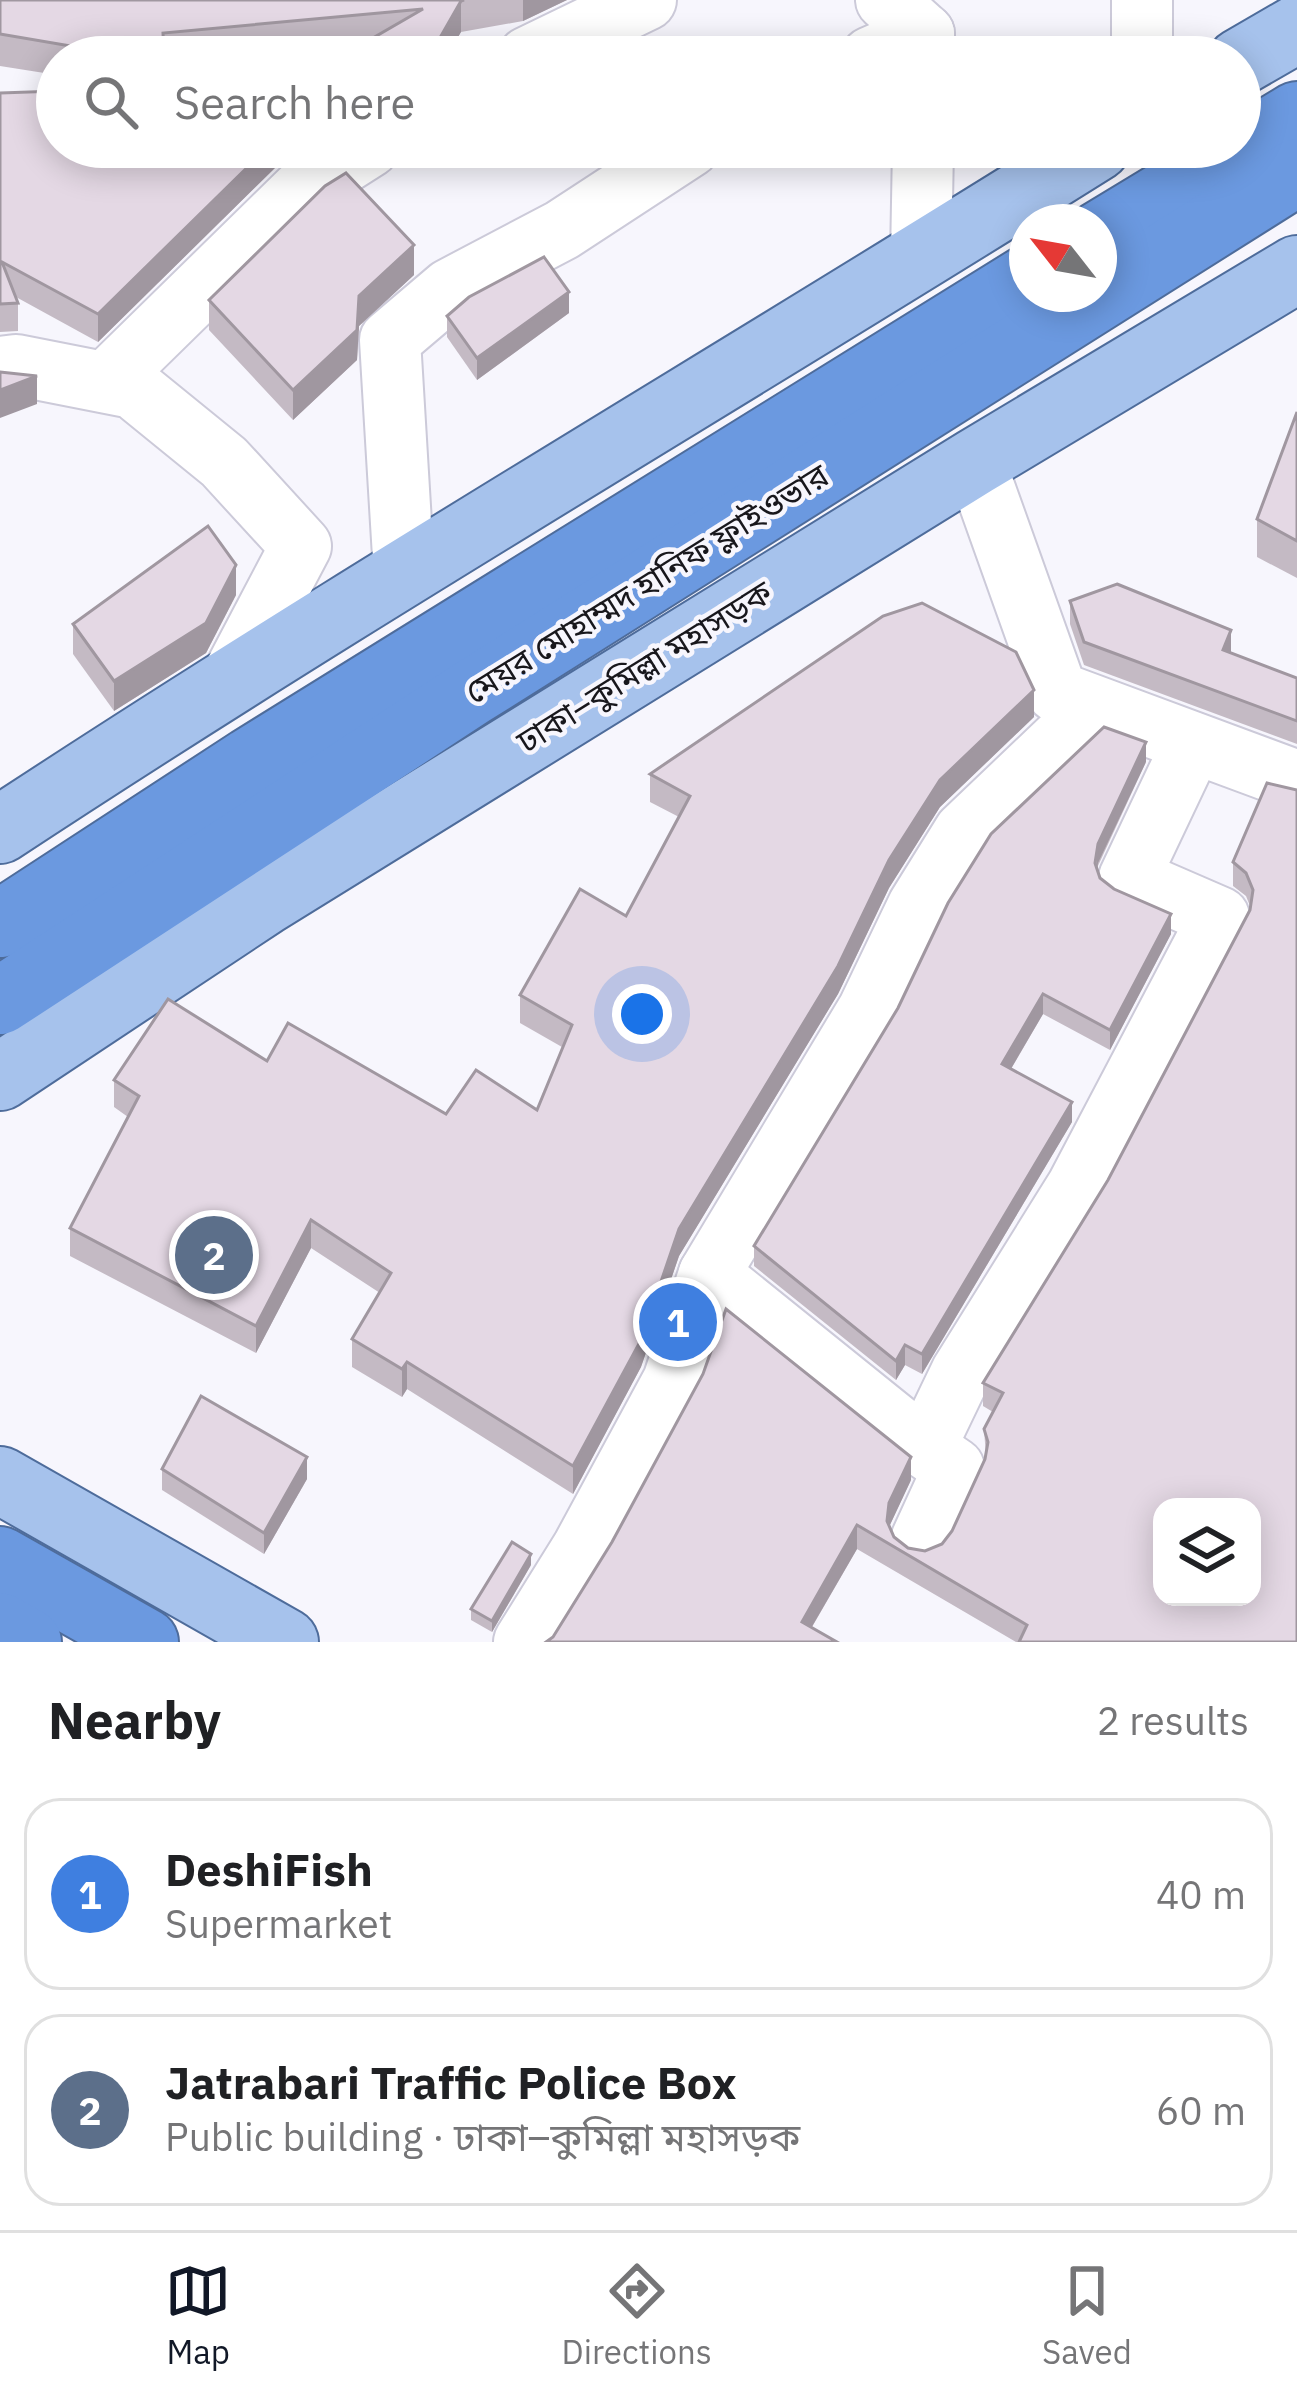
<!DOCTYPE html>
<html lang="en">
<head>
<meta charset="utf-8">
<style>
	body { margin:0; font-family:"IBM Plex Sans","Noto Sans Bengali",sans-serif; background:#f6f6f6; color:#202124 }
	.controls { position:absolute; right:36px; bottom:36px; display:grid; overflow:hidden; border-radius:24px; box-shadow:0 6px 30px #0003 }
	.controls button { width:108px; height:108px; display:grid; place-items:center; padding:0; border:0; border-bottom:3px solid #e0e0e0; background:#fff; color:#202124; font:60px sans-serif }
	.compass { position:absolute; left:1009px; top:204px; width:108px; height:108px; border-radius:50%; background:#fff; box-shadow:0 6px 30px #0003; rotate:301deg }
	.you { position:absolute; left:642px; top:1014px; width:42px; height:42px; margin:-30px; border:9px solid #fff; border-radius:50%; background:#1a73e8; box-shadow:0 0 0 18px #1a73e833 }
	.badge { display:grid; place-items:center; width:78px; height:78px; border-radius:50%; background:#111827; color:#fff; font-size:39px; font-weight:700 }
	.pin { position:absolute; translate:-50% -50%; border:6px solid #fff; box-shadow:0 3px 12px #0006 }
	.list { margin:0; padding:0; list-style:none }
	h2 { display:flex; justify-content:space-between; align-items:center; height:156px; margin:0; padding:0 48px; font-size:51px }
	h2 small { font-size:39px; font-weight:400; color:#757577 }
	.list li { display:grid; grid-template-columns:78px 1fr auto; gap:36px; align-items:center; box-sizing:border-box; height:192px; margin:0 24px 24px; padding:0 24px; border:3px solid #e0e0e0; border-radius:36px }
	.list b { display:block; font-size:45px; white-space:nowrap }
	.list p { margin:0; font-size:39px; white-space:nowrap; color:#757577 }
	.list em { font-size:39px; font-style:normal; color:#757577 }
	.icon { flex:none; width:66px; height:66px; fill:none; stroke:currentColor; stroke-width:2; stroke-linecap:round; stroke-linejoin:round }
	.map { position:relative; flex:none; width:1297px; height:1642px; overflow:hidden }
	.search { position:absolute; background:#fff; box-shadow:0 6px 30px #0003; left:36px; right:36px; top:36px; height:132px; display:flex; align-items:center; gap:30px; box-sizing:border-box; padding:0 42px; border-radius:66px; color:#757577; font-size:45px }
	.sheet { height:588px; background:#fff }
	nav { display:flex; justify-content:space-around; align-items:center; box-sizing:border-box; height:168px; border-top:3px solid #e0e0e0; background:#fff; font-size:33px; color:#757577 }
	nav a { display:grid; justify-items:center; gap:6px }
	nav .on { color:#111827 }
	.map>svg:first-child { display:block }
</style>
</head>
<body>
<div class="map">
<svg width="1297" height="1642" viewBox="0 0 1297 1642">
	<rect width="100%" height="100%" fill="#f7f6fd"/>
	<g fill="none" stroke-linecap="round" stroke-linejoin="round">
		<defs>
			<g id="minor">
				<path d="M886,0L924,34V57"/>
				<path d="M1142,0V57"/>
				<path d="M528,57L646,0"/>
				<path d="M871,57L924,34"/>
				<path d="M921,258L923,147"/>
				<path d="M0,367L16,365L133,388L224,462L301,546L232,677"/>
				<path d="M106,382L303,189L369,147"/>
				<path d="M975,462L1057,692L1297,781"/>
				<path d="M404,573L390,340L450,289L562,230L689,147"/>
				<path d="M709,1274L925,1448"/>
				<path d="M921,1540L954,1468L925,1448L961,1373L1077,1187L1219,917L1129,878L1193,743"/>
				<path d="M524,1642L582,1549L673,1381L709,1274L868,1010L918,906L964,832L1095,707"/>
			</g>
			<g id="major">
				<path d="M1240,62L1297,29"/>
				<path d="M0,830C360,593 732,376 1097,147"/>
				<path d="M0,1077L264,902L975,462L1297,269"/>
				<path d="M0,1480L285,1642"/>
			</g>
			<g id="highway">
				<path d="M1099,235L1297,115"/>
				<path d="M0,924L250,761L1027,279"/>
				<path d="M0,1001L471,693L1297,172"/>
				<path d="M0,1560L145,1642"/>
				<path d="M0,1626L28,1642"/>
			</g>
		</defs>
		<use href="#minor" stroke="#cccad9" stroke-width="64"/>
		<use href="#major" stroke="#4e6c9b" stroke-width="70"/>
		<use href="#highway" stroke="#4e6c9b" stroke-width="70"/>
		<use href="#minor" stroke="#fff" stroke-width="60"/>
		<use href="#major" stroke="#a6c2ec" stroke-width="66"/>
		<use href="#highway" stroke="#6b99e0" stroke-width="66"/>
	</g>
	<g fill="#c4bac4">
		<path d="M0,0H567L523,21L461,32L446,57H347V53L359,46L242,57H57V75L0,66Z"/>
		<path d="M0,93L165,162L190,147H305L279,164L98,342L16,297L18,303V331L0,332Z"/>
		<path d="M414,275L359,326L357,360L293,420L209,330V300Z"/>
		<path d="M569,313L477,380L447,337V316Z"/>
		<path d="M1297,412V578L1257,557V519Z"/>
		<path d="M236,595L206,653L114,711L73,654V624Z"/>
		<path d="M1070,601L1231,653L1297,678V744L1084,665L1070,624Z"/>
		<path d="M1034,717L940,807L889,888L838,994L679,1256L641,1367L573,1494L407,1389L402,1397L352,1367V1339L380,1293L311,1248L256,1353L70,1256V1228L128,1117L114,1107V1080L267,1061L446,1114L537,1110L562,1047L520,1023V995L626,916L679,817L650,802V774Z"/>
		<path d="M1146,762L1097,868L1100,878L1171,934L1110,1050L1043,1014L1011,1069L1072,1122L922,1374L905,1365L896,1380L754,1266V1246Z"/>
		<path d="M1297,790V1642H1016L857,1549L812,1627L546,1642L911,1480L889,1527L894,1537L908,1548L925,1551L942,1544L952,1531L986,1457L984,1429L993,1412L983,1406V1383L1108,1180L1250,910V906L1246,896L1233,886V862Z"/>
		<path d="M162,1469L307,1479L264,1554L162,1490Z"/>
		<path d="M531,1565L492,1632L471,1620V1609Z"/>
	</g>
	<g fill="#a097a0">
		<path d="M523,0H567L523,21Z"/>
		<path d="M461,1V32L446,57H429Z"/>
		<path d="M268,147H305L279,164L98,342V314Z"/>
		<path d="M414,245V275L359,326L357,360L293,420V390L359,296Z"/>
		<path d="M569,292V313L477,380V358Z"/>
		<path d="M37,376V404L0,418V390Z"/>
		<path d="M236,565V595L206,653L114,711V681Z"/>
		<path d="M1231,630V654L1223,650Z"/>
		<path d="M1034,690V717L940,807L889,888L838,994L679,1256L641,1367L573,1494V1466L679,1229L889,860L940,780Z"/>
		<path d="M1146,742V762L1098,863L1095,882L1098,844Z"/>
		<path d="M1171,914V934L1110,1050V1030Z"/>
		<path d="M1043,994V1014L1002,1084V1064Z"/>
		<path d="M1072,1102V1122L922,1374V1354Z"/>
		<path d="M311,1220V1248L256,1353V1326Z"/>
		<path d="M905,1345V1365L896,1380V1361Z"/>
		<path d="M407,1362V1389L402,1397V1369Z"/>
		<path d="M307,1457V1479L264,1554V1533Z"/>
		<path d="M911,1457V1480L889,1527L887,1544L889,1503Z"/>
		<path d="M857,1525V1549L803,1642L802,1622Z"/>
		<path d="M531,1554V1565L492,1632V1621Z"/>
	</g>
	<g fill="#e4d8e4" stroke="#a097a0" stroke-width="3" fill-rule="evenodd">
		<path d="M0,0H464L461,1L429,57H391L347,53L423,9L163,33L164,57H135L0,34Z"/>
		<path d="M57,91V147H164L165,162L190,147H268L98,314L2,262L18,303L0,304V93Z"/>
		<path d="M346,173L414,245L359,296L357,330L293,390L209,300L325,186Z"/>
		<path d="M544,257L569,292L477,358L447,316L469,297Z"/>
		<path d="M0,372L37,376L0,390Z"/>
		<path d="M1297,412V541L1257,519Z"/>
		<path d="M208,526L236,565L206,623L114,681L73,624Z"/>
		<path d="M1117,584L1231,630L1223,650L1297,678V721L1084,642L1070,601Z"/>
		<path d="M922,603L1016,652L1034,690L940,780L889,860L838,966L679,1229L641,1340L573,1466L407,1362L402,1369L352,1339L391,1273L311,1220L256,1326L70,1228L139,1096L114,1080L168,999L267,1061L288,1023L446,1114L476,1070L537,1110L572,1025L520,995L580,889L626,916L690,796L650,774L883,616Z"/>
		<path d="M1104,727L1146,742L1098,844L1095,863L1100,878L1114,889L1171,914L1110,1030L1043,994L1002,1064L1072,1102L922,1354L905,1345L896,1361L754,1246L898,1008L948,903L991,834Z"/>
		<path d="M1267,783L1297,790V1642H1019L1027,1625L857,1525L802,1622L837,1642H546L553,1637L612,1542L703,1374L726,1309L911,1457L889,1503L887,1521L894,1537L908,1548L925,1551L942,1544L952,1531L985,1459L988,1442L984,1429L1003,1393L983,1383L1108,1180L1250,910L1253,890L1246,873L1233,862ZM1162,1507H1252V1597H1162Z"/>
		<path d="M201,1396L307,1457L264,1533L162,1469Z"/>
		<path d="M512,1542L531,1554L492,1621L471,1609Z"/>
	</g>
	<g text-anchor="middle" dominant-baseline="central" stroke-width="9" stroke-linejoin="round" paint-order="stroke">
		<g font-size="33" fill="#18171c" stroke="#f7f6fd">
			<text transform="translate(646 583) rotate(-32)">মেয়র মোহাম্মদ হানিফ ফ্লাইওভার</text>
			<text transform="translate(644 666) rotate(-32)">ঢাকা–কুমিল্লা মহাসড়ক</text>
		</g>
	</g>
</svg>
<div class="controls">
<button><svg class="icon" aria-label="layers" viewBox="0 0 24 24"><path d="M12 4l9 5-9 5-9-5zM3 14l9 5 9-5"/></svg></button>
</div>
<svg class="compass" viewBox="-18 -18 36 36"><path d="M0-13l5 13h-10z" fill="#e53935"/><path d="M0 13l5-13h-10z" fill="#757577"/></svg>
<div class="you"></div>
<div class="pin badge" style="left:678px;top:1322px;background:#3f7fe0">1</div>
<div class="pin badge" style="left:214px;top:1255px;background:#5c6f8a">2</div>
<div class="search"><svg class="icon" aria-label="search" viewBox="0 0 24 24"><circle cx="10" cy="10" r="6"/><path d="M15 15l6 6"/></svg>Search here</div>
</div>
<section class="sheet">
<h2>Nearby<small>2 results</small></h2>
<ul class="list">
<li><span class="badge" style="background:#3f7fe0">1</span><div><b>DeshiFish</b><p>Supermarket</p></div><em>40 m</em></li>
<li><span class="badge" style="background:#5c6f8a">2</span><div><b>Jatrabari Traffic Police Box</b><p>Public building · ঢাকা–কুমিল্লা মহাসড়ক</p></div><em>60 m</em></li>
</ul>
</section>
<nav>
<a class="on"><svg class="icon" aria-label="map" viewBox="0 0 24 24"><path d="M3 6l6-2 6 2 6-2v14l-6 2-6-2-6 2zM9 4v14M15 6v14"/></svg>Map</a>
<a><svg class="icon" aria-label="directions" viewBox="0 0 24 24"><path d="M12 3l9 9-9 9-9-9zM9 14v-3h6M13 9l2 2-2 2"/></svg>Directions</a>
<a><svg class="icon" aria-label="saved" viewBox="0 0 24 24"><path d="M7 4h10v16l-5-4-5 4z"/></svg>Saved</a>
</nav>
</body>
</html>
